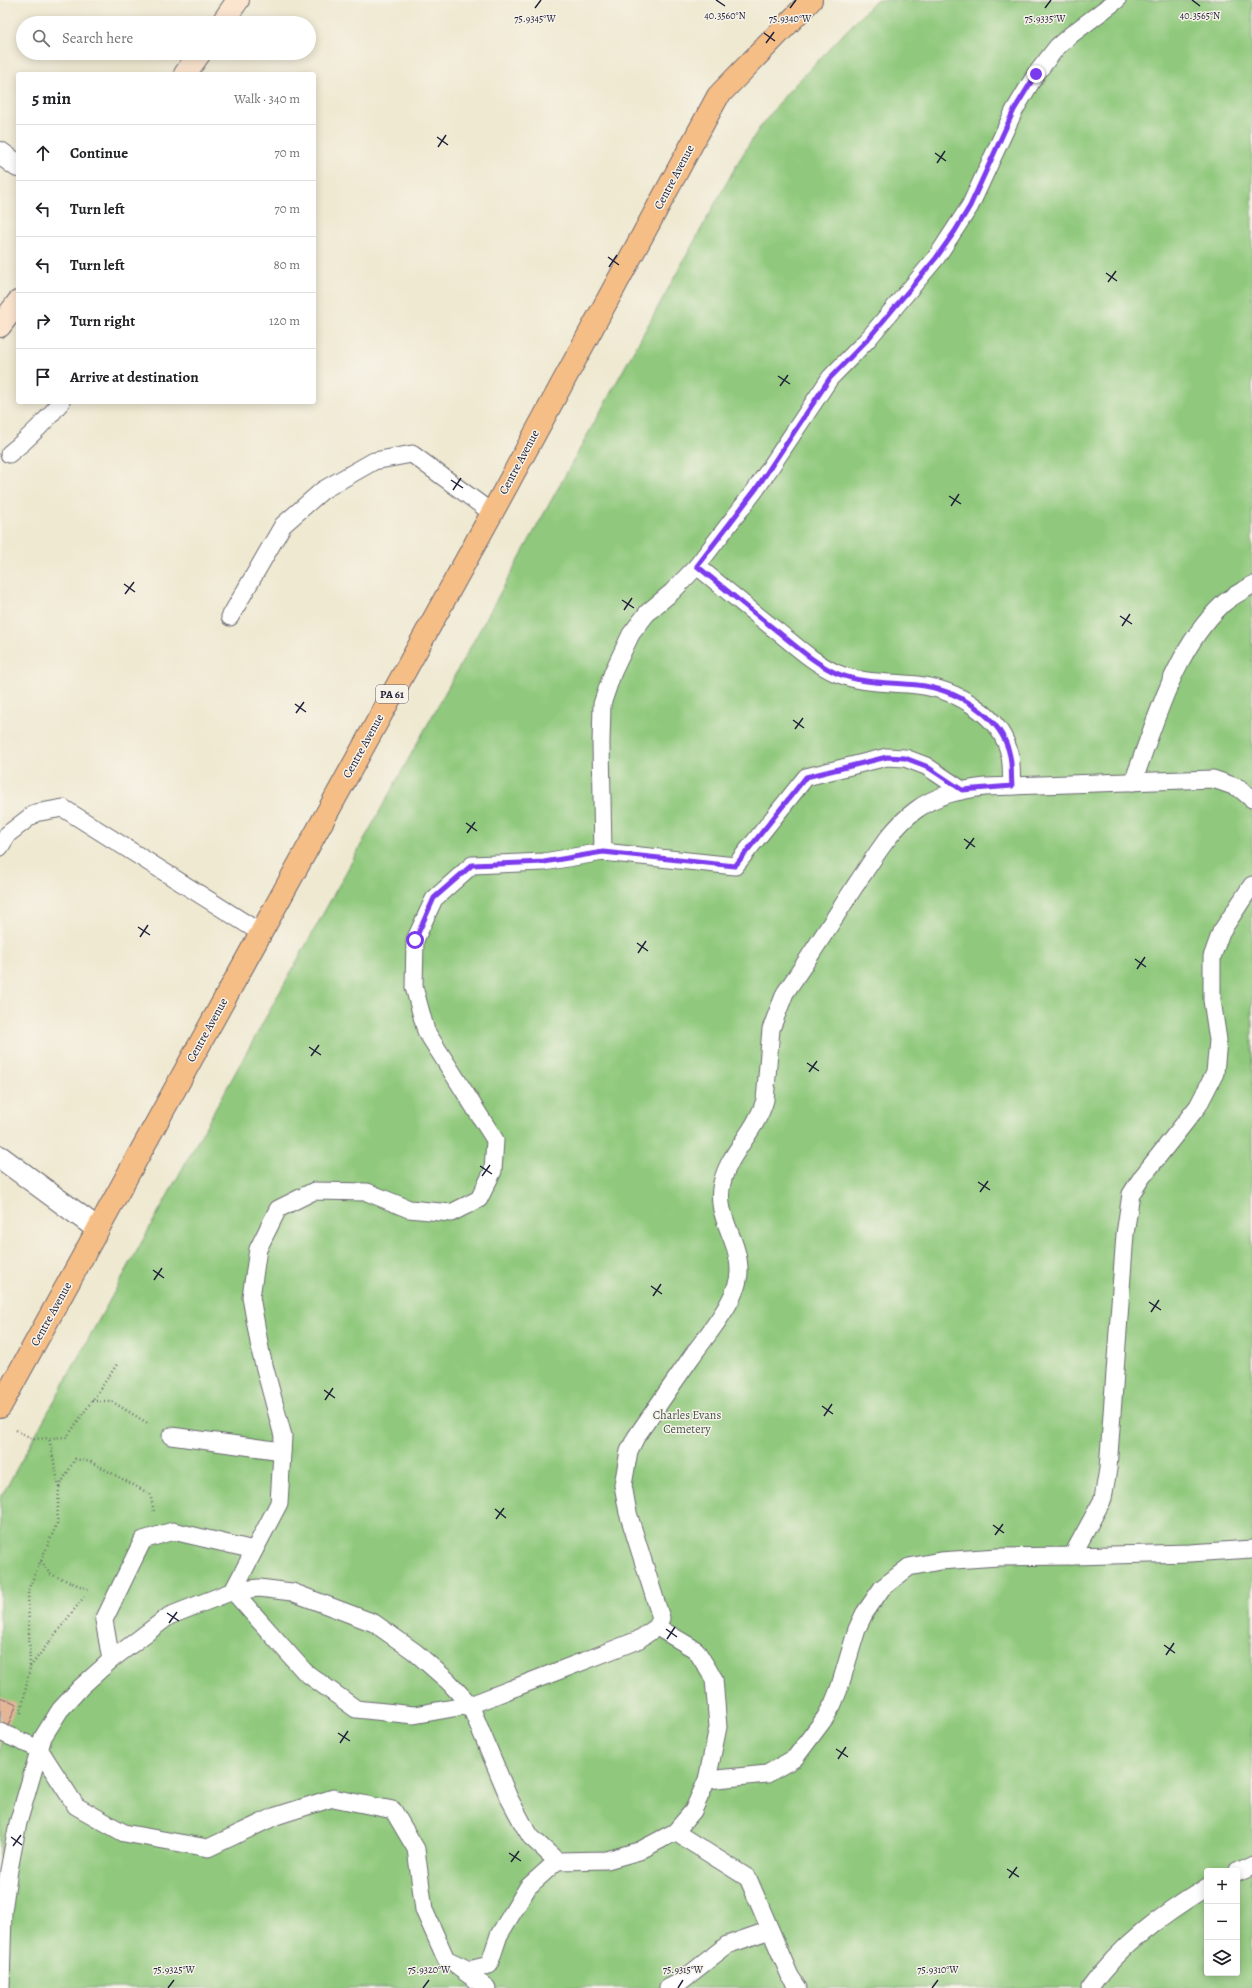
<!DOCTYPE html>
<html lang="en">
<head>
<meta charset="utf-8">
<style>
	body { margin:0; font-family:Alegreya,serif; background:#f2f2f2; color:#202124 }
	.controls { position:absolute; right:12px; bottom:12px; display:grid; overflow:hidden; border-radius:4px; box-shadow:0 2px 10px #0003 }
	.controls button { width:36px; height:36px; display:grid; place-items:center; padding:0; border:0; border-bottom:1px solid #e0e0e0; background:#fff; color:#202124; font:20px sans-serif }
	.stop { position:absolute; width:12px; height:12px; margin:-9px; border:3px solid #7c3aed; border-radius:50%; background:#fff }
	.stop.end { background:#7c3aed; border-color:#fff; box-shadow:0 1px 4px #0008 }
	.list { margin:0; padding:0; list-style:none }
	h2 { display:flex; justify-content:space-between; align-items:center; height:52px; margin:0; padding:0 16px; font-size:17px }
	h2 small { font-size:13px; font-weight:400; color:#757577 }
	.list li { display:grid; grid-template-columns:26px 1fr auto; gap:12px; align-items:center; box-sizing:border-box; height:56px; padding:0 16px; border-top:1px solid #e0e0e0 }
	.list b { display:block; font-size:15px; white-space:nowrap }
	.list em { font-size:13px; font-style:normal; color:#757577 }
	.icon { flex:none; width:22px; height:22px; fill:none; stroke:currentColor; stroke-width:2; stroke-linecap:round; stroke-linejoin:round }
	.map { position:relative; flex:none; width:1252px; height:1988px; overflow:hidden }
	.search { position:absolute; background:#fff; box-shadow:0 2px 10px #0003; left:16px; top:16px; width:300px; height:44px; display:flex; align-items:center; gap:10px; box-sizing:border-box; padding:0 14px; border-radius:22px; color:#757577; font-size:15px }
	.panel { position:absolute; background:#fff; box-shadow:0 2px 10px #0003; left:16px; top:72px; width:300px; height:332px; border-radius:4px }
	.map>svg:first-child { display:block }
</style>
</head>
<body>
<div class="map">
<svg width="1252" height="1988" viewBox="0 0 1252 1988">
	<rect width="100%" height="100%" fill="#f7f3e8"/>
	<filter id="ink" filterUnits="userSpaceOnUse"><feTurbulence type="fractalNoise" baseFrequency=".025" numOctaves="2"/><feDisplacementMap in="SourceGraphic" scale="8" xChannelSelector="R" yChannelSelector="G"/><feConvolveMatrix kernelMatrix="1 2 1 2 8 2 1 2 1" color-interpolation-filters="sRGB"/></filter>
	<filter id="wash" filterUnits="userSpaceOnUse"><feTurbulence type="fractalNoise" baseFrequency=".012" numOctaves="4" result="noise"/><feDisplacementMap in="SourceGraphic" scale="16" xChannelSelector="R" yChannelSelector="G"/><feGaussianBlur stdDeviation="0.9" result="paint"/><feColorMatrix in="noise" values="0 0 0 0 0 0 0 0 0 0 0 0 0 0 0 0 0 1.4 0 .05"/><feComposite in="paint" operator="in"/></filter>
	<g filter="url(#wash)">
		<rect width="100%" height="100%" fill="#efe9d1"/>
		<path fill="#90c97d" stroke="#59765c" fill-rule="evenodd" d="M876,0H1252V1988H0V1574L2,1569L0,1566V1499L737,164L758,130L787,93ZM1207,1871H1237V1973H1207Z"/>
		<g id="blocks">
			<path fill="#e5b597" d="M0,1697L17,1704L0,1744Z"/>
		</g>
	</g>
	<g filter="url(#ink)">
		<use href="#blocks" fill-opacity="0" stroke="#6a6870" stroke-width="1"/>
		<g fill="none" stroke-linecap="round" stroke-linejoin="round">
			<defs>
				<g id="lane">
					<path d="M9,454C29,438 45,423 61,402"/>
					<path d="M697,566C724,588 750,610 777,631C796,646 814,663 836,673C862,684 890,682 917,685C955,689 1002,715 1010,756C1012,766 1011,776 1012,786"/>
					<path d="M230,617L283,525L323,490L374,461L412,454L492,513"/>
					<path d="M1133,782C1156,721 1174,649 1224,603C1232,596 1243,591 1252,585"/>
					<path d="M962,790L926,766L905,758L887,757L806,777L735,866L603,852L544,862L472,865L434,899L415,940L414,987L426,1031L495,1140L493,1171L479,1199L451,1213L409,1209L367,1192L314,1191L278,1209L258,1249L251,1297L261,1354L283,1436L279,1503L233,1591L305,1672L356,1709L414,1715L470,1705L615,1649L638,1640L657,1627L661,1618L628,1513L623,1485L629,1451L636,1437C654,1411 672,1385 690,1359C705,1337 740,1298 739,1270C739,1238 714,1216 722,1183C729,1152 756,1132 765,1100L771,1029L785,993C809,958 832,922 855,886C873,860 890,829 916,810C936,795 960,790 985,787L1213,779L1239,788L1252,799"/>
					<path d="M0,847L8,834L35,813L63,808L261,933"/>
					<path d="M603,852L601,744L602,704L613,672L631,634L648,612L672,592L697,566L756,489L830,378L868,339L936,258L970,206L1014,111L1036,74L1057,47L1072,34L1117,0"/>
					<path d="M171,1436L282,1451"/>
					<path d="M1072,1556L1190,1553L1252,1549"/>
					<path d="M657,1627L696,1650L714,1679L718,1727L707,1780"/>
					<path d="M111,1660L104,1620L143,1540L173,1531L254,1550"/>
					<path d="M0,1732L39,1749L76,1806L124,1833L208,1848L276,1816L333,1798L393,1810L416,1849L424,1910L446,1959L469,1970L489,1965L499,1935L528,1887L557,1861L607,1860L639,1851L675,1832L693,1811L707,1780L767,1774L795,1758L825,1718L833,1704L839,1689L857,1629L864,1614L882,1588L909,1567L940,1561L998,1557L1072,1556L1103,1499L1108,1469L1125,1234L1131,1194L1142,1177L1198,1106L1215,1073L1218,1040L1212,1000V957L1221,932L1252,885"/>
					<path d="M675,1832L748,1878L790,1976L798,1988"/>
					<path d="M1237,1872L1252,1865"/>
					<path d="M458,1967L487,1988"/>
					<path d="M1,1988L3,1911L9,1870L18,1823L43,1737L60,1710L81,1687L111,1660L169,1616L233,1591L259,1588L292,1592L374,1623L415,1652L448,1681L470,1705L509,1798L523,1824L531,1837L557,1861"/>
					<path d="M668,1988L680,1982L727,1945L770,1930"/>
					<path d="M1090,1988C1120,1945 1163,1914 1207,1887"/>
				</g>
				<g id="street">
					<path d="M0,153L18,166"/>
					<path d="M0,1157L98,1229"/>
				</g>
				<g id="secondary">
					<path d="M222,23L238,0"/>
					<path d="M185,74L200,53"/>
					<path d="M0,326L18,302"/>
				</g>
				<path id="primary" d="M0,1407L492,513L718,96L811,0"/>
			</defs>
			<use href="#lane" stroke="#6a6870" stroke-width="19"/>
			<use href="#street" stroke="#6a6870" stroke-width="24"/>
			<use href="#secondary" stroke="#6a6870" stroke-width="24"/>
			<use href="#primary" stroke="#6a6870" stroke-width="24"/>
			<g stroke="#6a6870" stroke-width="2.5" stroke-dasharray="1 3" stroke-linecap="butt">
				<path d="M92,1401H111L149,1424"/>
				<path d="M16,1430L33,1439L67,1437L118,1363"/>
				<path d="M59,1487L75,1459L91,1462L150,1494L154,1511"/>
				<path d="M41,1561L50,1574L90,1590"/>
				<path d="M30,1667L84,1597"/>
				<path d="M21,1713L30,1667L28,1590L57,1524L59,1487L49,1438"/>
			</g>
			<use href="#lane" stroke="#fff" stroke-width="17"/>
			<use href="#street" stroke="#fff" stroke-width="22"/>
			<use href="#secondary" stroke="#fbe5cf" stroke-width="22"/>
			<use href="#primary" stroke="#f6be87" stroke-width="22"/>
		</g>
	</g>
	<g fill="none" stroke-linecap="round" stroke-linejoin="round" filter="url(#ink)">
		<path stroke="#7c3aed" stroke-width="5" d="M415,940L434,898L472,865L544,862L603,852L735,866L806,777L887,757L905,758L926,766L962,790L1012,786C1011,776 1012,765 1010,756C1002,715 955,689 917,685C890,682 862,684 836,673C814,663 796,646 777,631C750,610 724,588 697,566L756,489L830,378L868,339L936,258L955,231L970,206L1014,110L1036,74"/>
	</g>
	<path fill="none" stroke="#22223b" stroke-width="1.5" d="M716,0L725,6M1192,0L1200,6M535,8L541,0M790,8L796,0M1045,8L1051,0M764,33L775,41M766,43L774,32M437,137L448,145M438,147L446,135M935,153L946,161M937,163L945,151M608,257L619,265M609,267L617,255M1106,273L1117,281M1108,282L1116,271M778,376L790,384M780,386L788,375M451,480L463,488M453,490L461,478M949,496L961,504M951,506L959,494M124,584L135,592M125,594L134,582M622,600L634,608M624,610L632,598M1120,616L1132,624M1122,626L1130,614M295,704L306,712M296,713L304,702M793,720L804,728M795,729L803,718M466,823L477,831M467,833L475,822M964,839L975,847M966,849L974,838M138,927L150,935M140,937L148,925M637,943L648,951M638,953L646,941M1135,959L1146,967M1137,969L1145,957M309,1047L321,1055M311,1056L319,1045M807,1063L819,1071M809,1072L817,1061M480,1166L492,1174M482,1176L490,1165M978,1182L990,1190M980,1192L988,1181M153,1270L164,1278M154,1280L162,1268M651,1286L662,1294M653,1296L661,1284M1149,1302L1161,1310M1151,1312L1159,1300M324,1390L335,1398M325,1400L333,1388M822,1406L833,1414M824,1416L832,1404M495,1509L506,1518M496,1519L504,1508M993,1525L1004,1533M995,1535L1003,1524M167,1613L179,1621M169,1623L177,1612M666,1629L677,1637M667,1639L675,1627M1164,1645L1175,1653M1166,1655L1174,1643M338,1733L350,1741M340,1743L348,1731M836,1749L848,1757M838,1759L846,1747M11,1837L22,1845M13,1846L21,1835M509,1853L521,1861M511,1862L519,1851M1007,1869L1019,1877M1009,1878L1017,1867M168,1988L174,1980M423,1988L429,1980M678,1988L683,1980M932,1988L938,1980"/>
	<g text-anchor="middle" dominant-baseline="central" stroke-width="3" stroke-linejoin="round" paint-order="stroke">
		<rect fill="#f7f3e8" stroke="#62616f" stroke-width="1" x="376" y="685" width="32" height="18" rx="3"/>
		<g font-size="11" font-weight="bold" fill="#22223b">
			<text x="392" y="694">PA 61</text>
		</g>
		<g font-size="12" fill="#22223b" stroke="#f7f3e8">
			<text transform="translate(674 177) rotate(-62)">Centre Avenue</text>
			<text transform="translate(519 462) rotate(-62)">Centre Avenue</text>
			<text transform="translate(363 746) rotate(-61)">Centre Avenue</text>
			<text transform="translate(207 1030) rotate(-61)">Centre Avenue</text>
			<text transform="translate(51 1314) rotate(-61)">Centre Avenue</text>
		</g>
		<g font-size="12" fill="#43544f" stroke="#f7f3e8">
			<text x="687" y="1415">Charles Evans<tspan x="687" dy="14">Cemetery</tspan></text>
		</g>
	</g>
	<g font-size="10" text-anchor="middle" fill="#22223b" stroke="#f7f3e8" stroke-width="3" stroke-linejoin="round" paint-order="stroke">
		<text x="1200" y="19">40.3565°N</text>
		<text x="725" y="19">40.3560°N</text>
		<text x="535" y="22">75.9345°W</text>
		<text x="790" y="22">75.9340°W</text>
		<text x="1045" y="22">75.9335°W</text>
		<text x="174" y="1973">75.9325°W</text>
		<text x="429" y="1973">75.9320°W</text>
		<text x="683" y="1973">75.9315°W</text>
		<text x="938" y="1973">75.9310°W</text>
	</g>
</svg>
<div class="controls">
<button>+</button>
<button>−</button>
<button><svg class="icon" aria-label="layers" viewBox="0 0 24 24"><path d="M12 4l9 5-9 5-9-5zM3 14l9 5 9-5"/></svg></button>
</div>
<div class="stop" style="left:415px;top:940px"></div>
<div class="stop end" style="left:1036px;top:74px"></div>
<div class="search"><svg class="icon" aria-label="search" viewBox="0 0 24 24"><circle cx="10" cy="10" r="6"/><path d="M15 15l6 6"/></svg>Search here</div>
<section class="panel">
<h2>5 min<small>Walk · 340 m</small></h2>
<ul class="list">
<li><svg class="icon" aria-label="ahead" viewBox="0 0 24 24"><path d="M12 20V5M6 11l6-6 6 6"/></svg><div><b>Continue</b></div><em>70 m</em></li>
<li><svg class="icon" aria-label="left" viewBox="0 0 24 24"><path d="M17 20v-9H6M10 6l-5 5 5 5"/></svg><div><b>Turn left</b></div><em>70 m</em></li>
<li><svg class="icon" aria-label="left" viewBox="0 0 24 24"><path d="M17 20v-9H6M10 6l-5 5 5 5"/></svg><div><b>Turn left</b></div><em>80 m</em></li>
<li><svg class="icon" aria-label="right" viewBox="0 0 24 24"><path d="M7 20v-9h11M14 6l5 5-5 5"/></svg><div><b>Turn right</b></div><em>120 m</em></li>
<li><svg class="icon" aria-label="arrive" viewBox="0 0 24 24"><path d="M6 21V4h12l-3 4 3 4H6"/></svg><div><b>Arrive at destination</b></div></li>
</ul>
</section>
</div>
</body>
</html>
